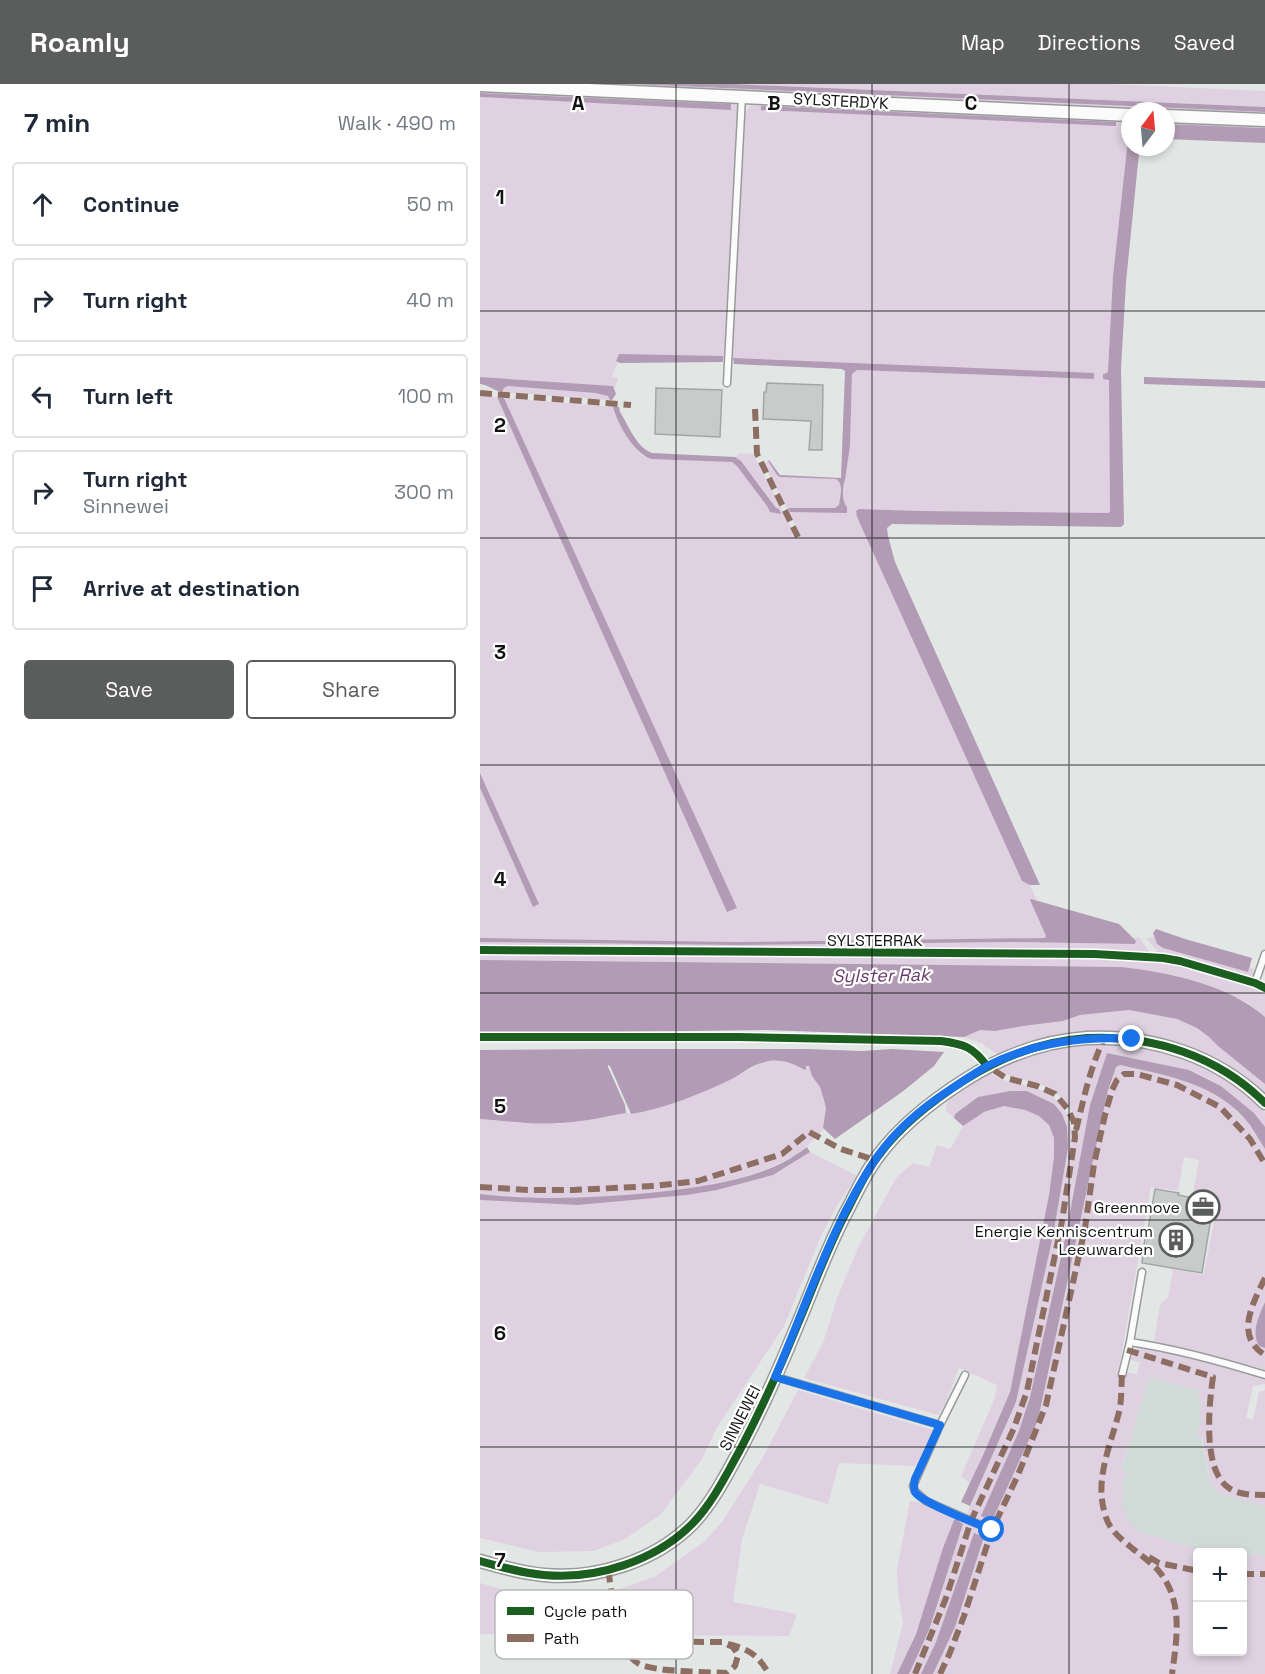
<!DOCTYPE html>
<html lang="en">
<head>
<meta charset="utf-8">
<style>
	body { margin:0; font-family:"Space Grotesk",sans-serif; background:#f2f2f3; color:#1f2937 }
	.controls { position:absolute; right:18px; bottom:18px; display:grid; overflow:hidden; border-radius:6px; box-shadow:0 3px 9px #0003 }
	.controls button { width:54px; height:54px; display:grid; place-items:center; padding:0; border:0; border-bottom:2px solid #e0e1e3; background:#fff; color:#1f2937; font:30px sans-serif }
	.compass { position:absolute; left:641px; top:18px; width:54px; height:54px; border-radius:50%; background:#fff; box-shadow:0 3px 9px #0003; rotate:16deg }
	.stop { position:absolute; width:18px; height:18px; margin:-14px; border:4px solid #1a73e8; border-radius:50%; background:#fff }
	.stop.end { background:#1a73e8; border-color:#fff; box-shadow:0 2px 6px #0008 }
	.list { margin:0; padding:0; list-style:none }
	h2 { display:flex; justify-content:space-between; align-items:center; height:78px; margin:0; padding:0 24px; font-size:26px }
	h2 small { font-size:20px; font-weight:400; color:#747a83 }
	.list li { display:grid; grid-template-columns:39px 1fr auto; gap:18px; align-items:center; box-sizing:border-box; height:84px; margin:0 12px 12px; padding:0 12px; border:2px solid #e0e1e3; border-radius:6px }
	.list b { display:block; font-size:22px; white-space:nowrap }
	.list p { margin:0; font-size:20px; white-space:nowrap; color:#747a83 }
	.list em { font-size:20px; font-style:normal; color:#747a83 }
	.actions { display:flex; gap:12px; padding:18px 24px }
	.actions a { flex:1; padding:14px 0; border:2px solid #5a5d5c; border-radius:6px; text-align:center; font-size:21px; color:#5a5d5c }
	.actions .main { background:#5a5d5c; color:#fff }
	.icon { flex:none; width:33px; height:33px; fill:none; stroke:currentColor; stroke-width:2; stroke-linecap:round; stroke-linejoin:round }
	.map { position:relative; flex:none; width:785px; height:1590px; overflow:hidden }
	header { display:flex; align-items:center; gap:36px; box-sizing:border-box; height:84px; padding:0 30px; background:#5a5d5c; color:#fff }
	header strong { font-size:28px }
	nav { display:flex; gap:33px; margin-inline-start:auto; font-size:21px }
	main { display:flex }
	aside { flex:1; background:#fff }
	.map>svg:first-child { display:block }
</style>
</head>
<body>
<header>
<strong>Roamly</strong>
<nav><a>Map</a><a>Directions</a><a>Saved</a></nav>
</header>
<main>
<aside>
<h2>7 min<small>Walk · 490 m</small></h2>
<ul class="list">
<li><svg class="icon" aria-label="ahead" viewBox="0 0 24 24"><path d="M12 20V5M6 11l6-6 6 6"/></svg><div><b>Continue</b></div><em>50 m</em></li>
<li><svg class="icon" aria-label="right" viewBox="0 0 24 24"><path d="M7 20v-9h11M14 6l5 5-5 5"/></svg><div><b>Turn right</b></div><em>40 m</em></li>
<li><svg class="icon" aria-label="left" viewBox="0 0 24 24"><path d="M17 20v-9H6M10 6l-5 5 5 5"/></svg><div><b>Turn left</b></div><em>100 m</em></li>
<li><svg class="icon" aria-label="right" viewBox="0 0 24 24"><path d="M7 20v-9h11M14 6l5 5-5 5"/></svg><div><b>Turn right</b><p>Sinnewei</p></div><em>300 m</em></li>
<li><svg class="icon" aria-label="arrive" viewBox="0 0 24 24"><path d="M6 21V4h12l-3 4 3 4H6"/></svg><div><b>Arrive at destination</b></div></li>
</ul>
<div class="actions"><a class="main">Save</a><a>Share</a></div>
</aside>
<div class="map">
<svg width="785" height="1590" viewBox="0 0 785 1590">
	<rect width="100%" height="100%" fill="#e2e7e5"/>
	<path fill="#d0dad6" d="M669,1293L721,1307L722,1317L719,1333L722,1334L721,1354L731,1400L738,1409L785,1422V1473L774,1469L773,1473L763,1470L762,1468H727L656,1447L645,1436L640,1421L644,1406L641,1404L646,1387L641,1386Z"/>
	<g fill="#dfd1e1" fill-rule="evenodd">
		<path d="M42,0H151L785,28V33L686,27H651Z"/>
		<path d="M252,0H627L785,7V23Z"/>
		<path d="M0,4L257,19L258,26L245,275H243V273L139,270L136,277L138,278L132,293L138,294L135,304L133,302L0,293V13L251,25V20L0,9Z"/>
		<path d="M274,18L650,34V39H647L646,43L649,46L633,192L628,287L627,289H623L629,297V300L630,428L628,429L440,427L379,425L376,427L377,433L542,797L550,801L557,816H550L566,852L565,855L256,858L0,854V704L53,823L59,820L0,689V312L17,313L248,828L256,824L24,314L133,323C137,340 150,361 163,372L252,378L257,381L287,422L290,428L300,429L299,425L296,424L261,377L255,373L260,369L273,370L317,455L321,452L283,379L288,377L297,391L300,393L357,395L361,400L359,421L355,424H309L367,429C364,418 361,407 365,396L370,362L372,290L377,286L614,295L251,276L264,30ZM281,22L636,38V41L281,26Z"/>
		<path d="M686,35L785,39V44L686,40Z"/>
		<path d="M28,302L115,309L128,312L130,316L22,308L24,304Z"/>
		<path d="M659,853L670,869L175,868L0,864V858L256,861L532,858L654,860L656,857L653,854Z"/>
		<path d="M674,853L677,860L683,864L768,888L770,883L776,886L772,895L709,876L680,870L666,854Z"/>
		<path d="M0,868L167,871L615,872L660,874L703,880L774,901L785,907V933L768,919L695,891L642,883L0,876Z"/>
		<path d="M649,926L697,935L717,944L729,953L738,962L783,998L785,1000V1009C732,957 651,938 579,951C558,954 537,962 517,970L501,959L484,953L495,948L439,936L515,947L543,942L583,937L600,931Z"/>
		<path d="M626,960C678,963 734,978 772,1015C776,1019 783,1024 785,1029C785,1032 785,1039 785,1043L774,1029L741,1002L724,993L709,986L628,969L610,1021L585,1155L550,1313L512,1437L558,1336L628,1006L635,983L640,981L706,996L729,1006L750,1020L769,1040L785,1065V1218L777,1237L779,1262L785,1264V1286L674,1257L680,1220L688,1214L693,1185L724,1191L738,1115L713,1110L719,1076L704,1073L698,1107L671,1103L638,1290L645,1292V1288L657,1290L660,1278L650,1276C651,1271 651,1266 656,1265C666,1262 679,1266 689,1269C722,1276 754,1284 785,1296V1300L773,1302L766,1334L773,1336L779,1308L785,1306V1422L738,1409L731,1400L722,1354L717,1352L722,1334L719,1333L722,1317L718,1315L721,1307L669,1293L641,1385L646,1387L641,1404L644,1406L641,1421L644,1422L643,1427L647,1428L645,1436L653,1438L652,1442L657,1444L656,1447L727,1468H718V1568H762L763,1470L773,1473L774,1469L785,1473V1590H453L475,1543L504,1454L494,1450L456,1558L441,1590H429L449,1546L483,1440L480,1436C459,1488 441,1540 417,1590H410L423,1539L418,1509L417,1485L430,1417L438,1418L484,1437L536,1318L573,1152L588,1064L574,1020L547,1007H530L498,1013L475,1030L474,1034L465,1026L469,1015L507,988C512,990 518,994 524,996C534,1000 545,1001 556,1004C580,1013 590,1028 593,1053L598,1054C598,1027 581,1007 556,999C542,995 529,993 516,986L534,977L581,964Z"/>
		<path d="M298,976L312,979L325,986L326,981L329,982C331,984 331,987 332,990C333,994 337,997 339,1001C345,1013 349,1033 343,1045C341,1049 336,1052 334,1055C291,1104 162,1112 100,1115C68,1116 32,1114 0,1110V1035L40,1039L79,1040L114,1035L146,1029L151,1030L199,1017L252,995L277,981L284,978Z"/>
		<path d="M524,1022L545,1026L559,1032L569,1041L574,1054V1073L569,1111L530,1308L490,1399L481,1392L514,1316L517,1301L479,1284L465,1320L458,1331L324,1294L343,1259L357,1214L378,1164L416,1094L433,1079L449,1083L457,1061L470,1065C475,1058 478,1051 482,1044C489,1032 512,1026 524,1022Z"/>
		<path d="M330,1068L377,1092L358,1120L341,1152L304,1242L236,1345L222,1375L181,1430L145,1455L114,1467L59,1468L0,1454V1116L98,1121L207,1111L237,1106L293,1091Z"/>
		<path d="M318,1306L453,1346L437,1382L359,1379L348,1420L280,1400L262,1456L253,1518L317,1530L309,1552L0,1550V1499L49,1513L96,1516L131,1508L174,1493L224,1458L242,1438L282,1375Z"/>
	</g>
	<g fill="#b29bb4">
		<path d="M151,0H252L785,23V28Z"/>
		<path d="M0,9L251,20V26L0,13Z"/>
		<path d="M281,22L636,38V42L281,26Z"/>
		<path d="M647,39H650V63H659V69L646,198L641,285L644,440L641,443L412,440L407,444L408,452L415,478L560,801H550L542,797L377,433L376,427L379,425L440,427L628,429L630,428L629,300V296L623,295V290L627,289L628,287L633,192L649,46L646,43Z"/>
		<path d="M686,40L785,44V59L686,55Z"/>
		<path d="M139,270L243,272V278L140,279L136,277Z"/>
		<path d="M253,274L614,289V295L377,286L372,290L370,362L365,396C362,403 362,418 367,423V429L310,428L308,424H355L359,421C360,412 364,400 356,395L300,393L297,391L288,377L289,376L300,391L361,394L365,287L362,285L254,280Z"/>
		<path d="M0,293L133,302L136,310L132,316H130L128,312L115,309L28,302L24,304L22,308C14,307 9,301 0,300Z"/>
		<path d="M664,293L785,297V304L664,300Z"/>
		<path d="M17,313L24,314L257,824L247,828Z"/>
		<path d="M133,323H139L140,328C149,342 156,363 172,369L255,373L261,377L296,424L299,425L301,430L290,428L287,422L257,382L252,378L171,375C153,368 138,341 133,323Z"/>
		<path d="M0,689L59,820L53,823L0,704Z"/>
		<path d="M551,815L639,840L656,857L655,860L532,858L256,861L0,858V854L256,858L565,854L566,852L550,816Z"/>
		<path d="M676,845L705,855L772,874L768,888L683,864L677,860L673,849Z"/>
		<path d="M0,876L642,883C691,889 747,900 785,933V1000L738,962L729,953L717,944L697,935L649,926L600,931L583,937L543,942L515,947L500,946L484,953L285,946L0,950Z"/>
		<path d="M123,965H327L382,967L412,965L464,968L454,982L422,1008L355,1055L343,1044L346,1024L344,1016L340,1003L332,992L329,982H326V985L325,986C312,979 300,974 285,978C273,980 263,989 252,995C220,1010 187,1024 151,1030L130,982L128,981V983L145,1021L146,1029C124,1033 102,1038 80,1039C54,1041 26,1037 0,1035V966Z"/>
		<path d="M627,969L709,986L741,1002L774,1029L785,1043V1065C780,1057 775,1049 770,1041C738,999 688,992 640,981L636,983L628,1006L558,1336L512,1437L501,1432L539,1347L550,1313L585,1155L610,1021Z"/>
		<path d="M530,1007H547L574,1020L582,1030L587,1043L588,1064L573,1152L536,1318L490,1422L481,1418L503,1371L530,1308L569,1111L574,1073V1054L569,1041L559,1032L545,1026L524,1022L504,1028L483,1042L474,1034L475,1030L498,1013Z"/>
		<path d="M327,1063L330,1068L293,1091L237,1106L207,1111L98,1121L0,1116V1110C60,1117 119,1114 179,1108C214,1104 259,1098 291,1084C304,1079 316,1071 327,1063Z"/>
		<path d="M785,1218V1264L779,1262C771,1247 779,1232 785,1218Z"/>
		<path d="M476,1435L483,1440L449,1546L429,1590H417L436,1550L463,1464L474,1436Z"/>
		<path d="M494,1449L504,1453L475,1543L453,1590H441L456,1558Z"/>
	</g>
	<g fill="#c7cbca" stroke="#a3a6a5" stroke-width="1.5">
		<path d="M287,299L343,301L342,366H329L331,337L283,335L284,308H286Z"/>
		<path d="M176,304L242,306L240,353L175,350Z"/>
		<path d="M675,1105L699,1109L698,1111L713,1114V1111L734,1115L722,1189L662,1179L666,1145L668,1146Z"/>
	</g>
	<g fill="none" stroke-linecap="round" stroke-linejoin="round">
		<defs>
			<g id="lane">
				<path d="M247,299L262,12"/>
				<path d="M775,899L785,870"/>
				<path d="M662,1188L650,1258C696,1265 740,1277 785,1291"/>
				<path d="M485,1291L460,1341L433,1402L435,1407L446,1417L512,1446"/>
				<path d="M642,1291L650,1258"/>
				<path d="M296,1293L460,1341"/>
			</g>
			<g id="street">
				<path d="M0,1L650,31"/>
				<path d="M686,32L785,36"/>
				<path d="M0,1477C21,1483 42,1489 64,1491C116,1496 176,1477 213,1439C233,1418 246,1391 260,1366C281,1326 300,1284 317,1242C334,1202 348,1161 369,1123C378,1105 387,1086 399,1071C422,1040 452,1017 485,996C521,973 563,957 607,954C673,951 738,972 785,1019"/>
			</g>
		</defs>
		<use href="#lane" stroke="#989b9a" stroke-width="9"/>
		<use href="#street" stroke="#989b9a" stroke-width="15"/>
		<use href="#lane" stroke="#fbfbfb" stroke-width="6"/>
		<use href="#street" stroke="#fbfbfb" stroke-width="12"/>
		<g stroke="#8d6e63" stroke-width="6" stroke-dasharray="12 6" stroke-linecap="butt">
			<path d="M0,309L151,321"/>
			<path d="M275,325L277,370L318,453"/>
			<path d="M596,1046C604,1014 610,983 625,953"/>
			<path d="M0,1103L49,1106H93L174,1102L218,1097L302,1070L329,1048L361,1065L395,1076"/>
			<path d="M785,1194C773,1219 754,1252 785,1271"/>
			<path d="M647,1266L733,1293C729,1320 722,1387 749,1404C759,1411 773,1411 785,1411"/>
			<path d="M642,1291C641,1303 642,1316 639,1328C631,1361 614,1395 625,1430C629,1446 640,1454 653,1465C661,1471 670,1478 677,1485C704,1515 697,1554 692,1590"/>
			<path d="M669,1473L679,1479L718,1487"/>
			<path d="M762,1490H785"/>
			<path d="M86,1557L242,1558L253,1563L258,1571L255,1582L247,1589C228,1588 175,1588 159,1580C152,1576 145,1567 141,1559C133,1540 132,1507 128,1485"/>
			<path d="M248,1560C269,1565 278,1571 289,1590"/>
			<path d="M435,1590L466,1514L491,1437L534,1344L547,1307L582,1137L595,1053L594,1038L587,1024L575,1010L557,1002L526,994L507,982"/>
			<path d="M460,1590L469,1571L484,1532L512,1446L538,1391L566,1321L605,1144L614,1080L625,1031L632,1006L637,996L644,990H657L697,1001L740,1023L770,1055L785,1080"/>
		</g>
		<defs>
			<g id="cycleway">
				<path d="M0,866L615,870L683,874L700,877L775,899L785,904"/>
				<path d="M0,953H258L461,957C484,960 493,963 507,982"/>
				<path d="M0,1477C21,1483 42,1489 64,1491C116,1496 176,1477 213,1439C233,1418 246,1391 260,1366C281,1326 300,1284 317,1242C334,1202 348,1161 369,1123C378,1105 387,1086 399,1071C422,1040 452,1017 485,996C521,973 563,957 607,954C673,951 738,972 785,1019"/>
			</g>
		</defs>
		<use href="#cycleway" stroke="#fff" stroke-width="11"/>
		<use href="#cycleway" stroke="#1b5e20" stroke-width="8"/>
	</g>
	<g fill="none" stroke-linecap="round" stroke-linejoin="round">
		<path stroke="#1a73e8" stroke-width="8" d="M512,1446C498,1440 442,1419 435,1408C433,1403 434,1399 435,1395L460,1341L295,1293C327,1220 352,1139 397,1073C416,1046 443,1023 471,1005C483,997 496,988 509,981C554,959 603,952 652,955"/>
	</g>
	<path fill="none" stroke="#111312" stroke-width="1.5" stroke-opacity="0.55" d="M196,0V1590M392,0V1590M589,0V1590M0,227H785M0,454H785M0,681H785M0,909H785M0,1136H785M0,1363H785"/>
	<defs>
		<symbol id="office-ring" viewBox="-11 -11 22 22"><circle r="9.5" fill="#fff" stroke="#5a5d5c" stroke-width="1.5"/><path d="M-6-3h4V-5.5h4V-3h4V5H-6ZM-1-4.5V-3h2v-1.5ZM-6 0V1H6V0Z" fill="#5a5d5c"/></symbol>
		<symbol id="building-ring" viewBox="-11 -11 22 22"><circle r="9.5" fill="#fff" stroke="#5a5d5c" stroke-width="1.5"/><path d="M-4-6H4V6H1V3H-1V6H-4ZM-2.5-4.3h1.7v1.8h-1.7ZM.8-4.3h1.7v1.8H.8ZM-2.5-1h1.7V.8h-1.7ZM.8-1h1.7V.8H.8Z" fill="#5a5d5c"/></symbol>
	</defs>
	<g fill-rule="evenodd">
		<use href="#office-ring" x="704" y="1104" width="38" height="38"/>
		<use href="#building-ring" x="677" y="1137" width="38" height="38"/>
	</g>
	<g text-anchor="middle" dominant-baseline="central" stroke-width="4.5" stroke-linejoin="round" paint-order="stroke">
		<g font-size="16" fill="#111312" stroke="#fff">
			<text transform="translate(361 17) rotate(3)">SYLSTERDYK</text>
			<text x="395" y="856">SYLSTERRAK</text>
			<text transform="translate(260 1334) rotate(-63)">SINNEWEI</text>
		</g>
		<g font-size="16" fill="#111312" stroke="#fff" text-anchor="end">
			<text x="700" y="1123">Greenmove</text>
			<text x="673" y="1147">Energie Kenniscentrum<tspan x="673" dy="18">Leeuwarden</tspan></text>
		</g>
		<g font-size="18" font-style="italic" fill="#693a6c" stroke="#fff">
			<text transform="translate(401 891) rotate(-1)">Sylster Rak</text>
		</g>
	</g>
	<rect x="15" y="1506" width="198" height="69" rx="9" fill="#fff" stroke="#b8b8b8" stroke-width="1.5"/>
	<rect x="27" y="1523" width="27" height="8" fill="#1b5e20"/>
	<rect x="27" y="1550" width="27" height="8" fill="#8d6e63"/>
	<g font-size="16" fill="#111312">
		<text x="64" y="1533">Cycle path</text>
		<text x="64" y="1560">Path</text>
	</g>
	<g font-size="20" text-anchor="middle" font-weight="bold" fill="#111312" stroke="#fff" stroke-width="4.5" stroke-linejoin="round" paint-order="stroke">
		<text x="98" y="26">A</text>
		<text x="294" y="26">B</text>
		<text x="491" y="26">C</text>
		<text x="20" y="120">1</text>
		<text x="20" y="348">2</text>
		<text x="20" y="575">3</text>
		<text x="20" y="802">4</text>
		<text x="20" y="1029">5</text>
		<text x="20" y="1256">6</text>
		<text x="20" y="1483">7</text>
	</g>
</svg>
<div class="controls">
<button>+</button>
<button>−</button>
</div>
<svg class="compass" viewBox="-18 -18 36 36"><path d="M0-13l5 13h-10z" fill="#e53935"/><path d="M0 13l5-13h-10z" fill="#747a83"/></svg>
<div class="stop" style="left:512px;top:1446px"></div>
<div class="stop end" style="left:652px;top:955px"></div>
</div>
</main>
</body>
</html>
